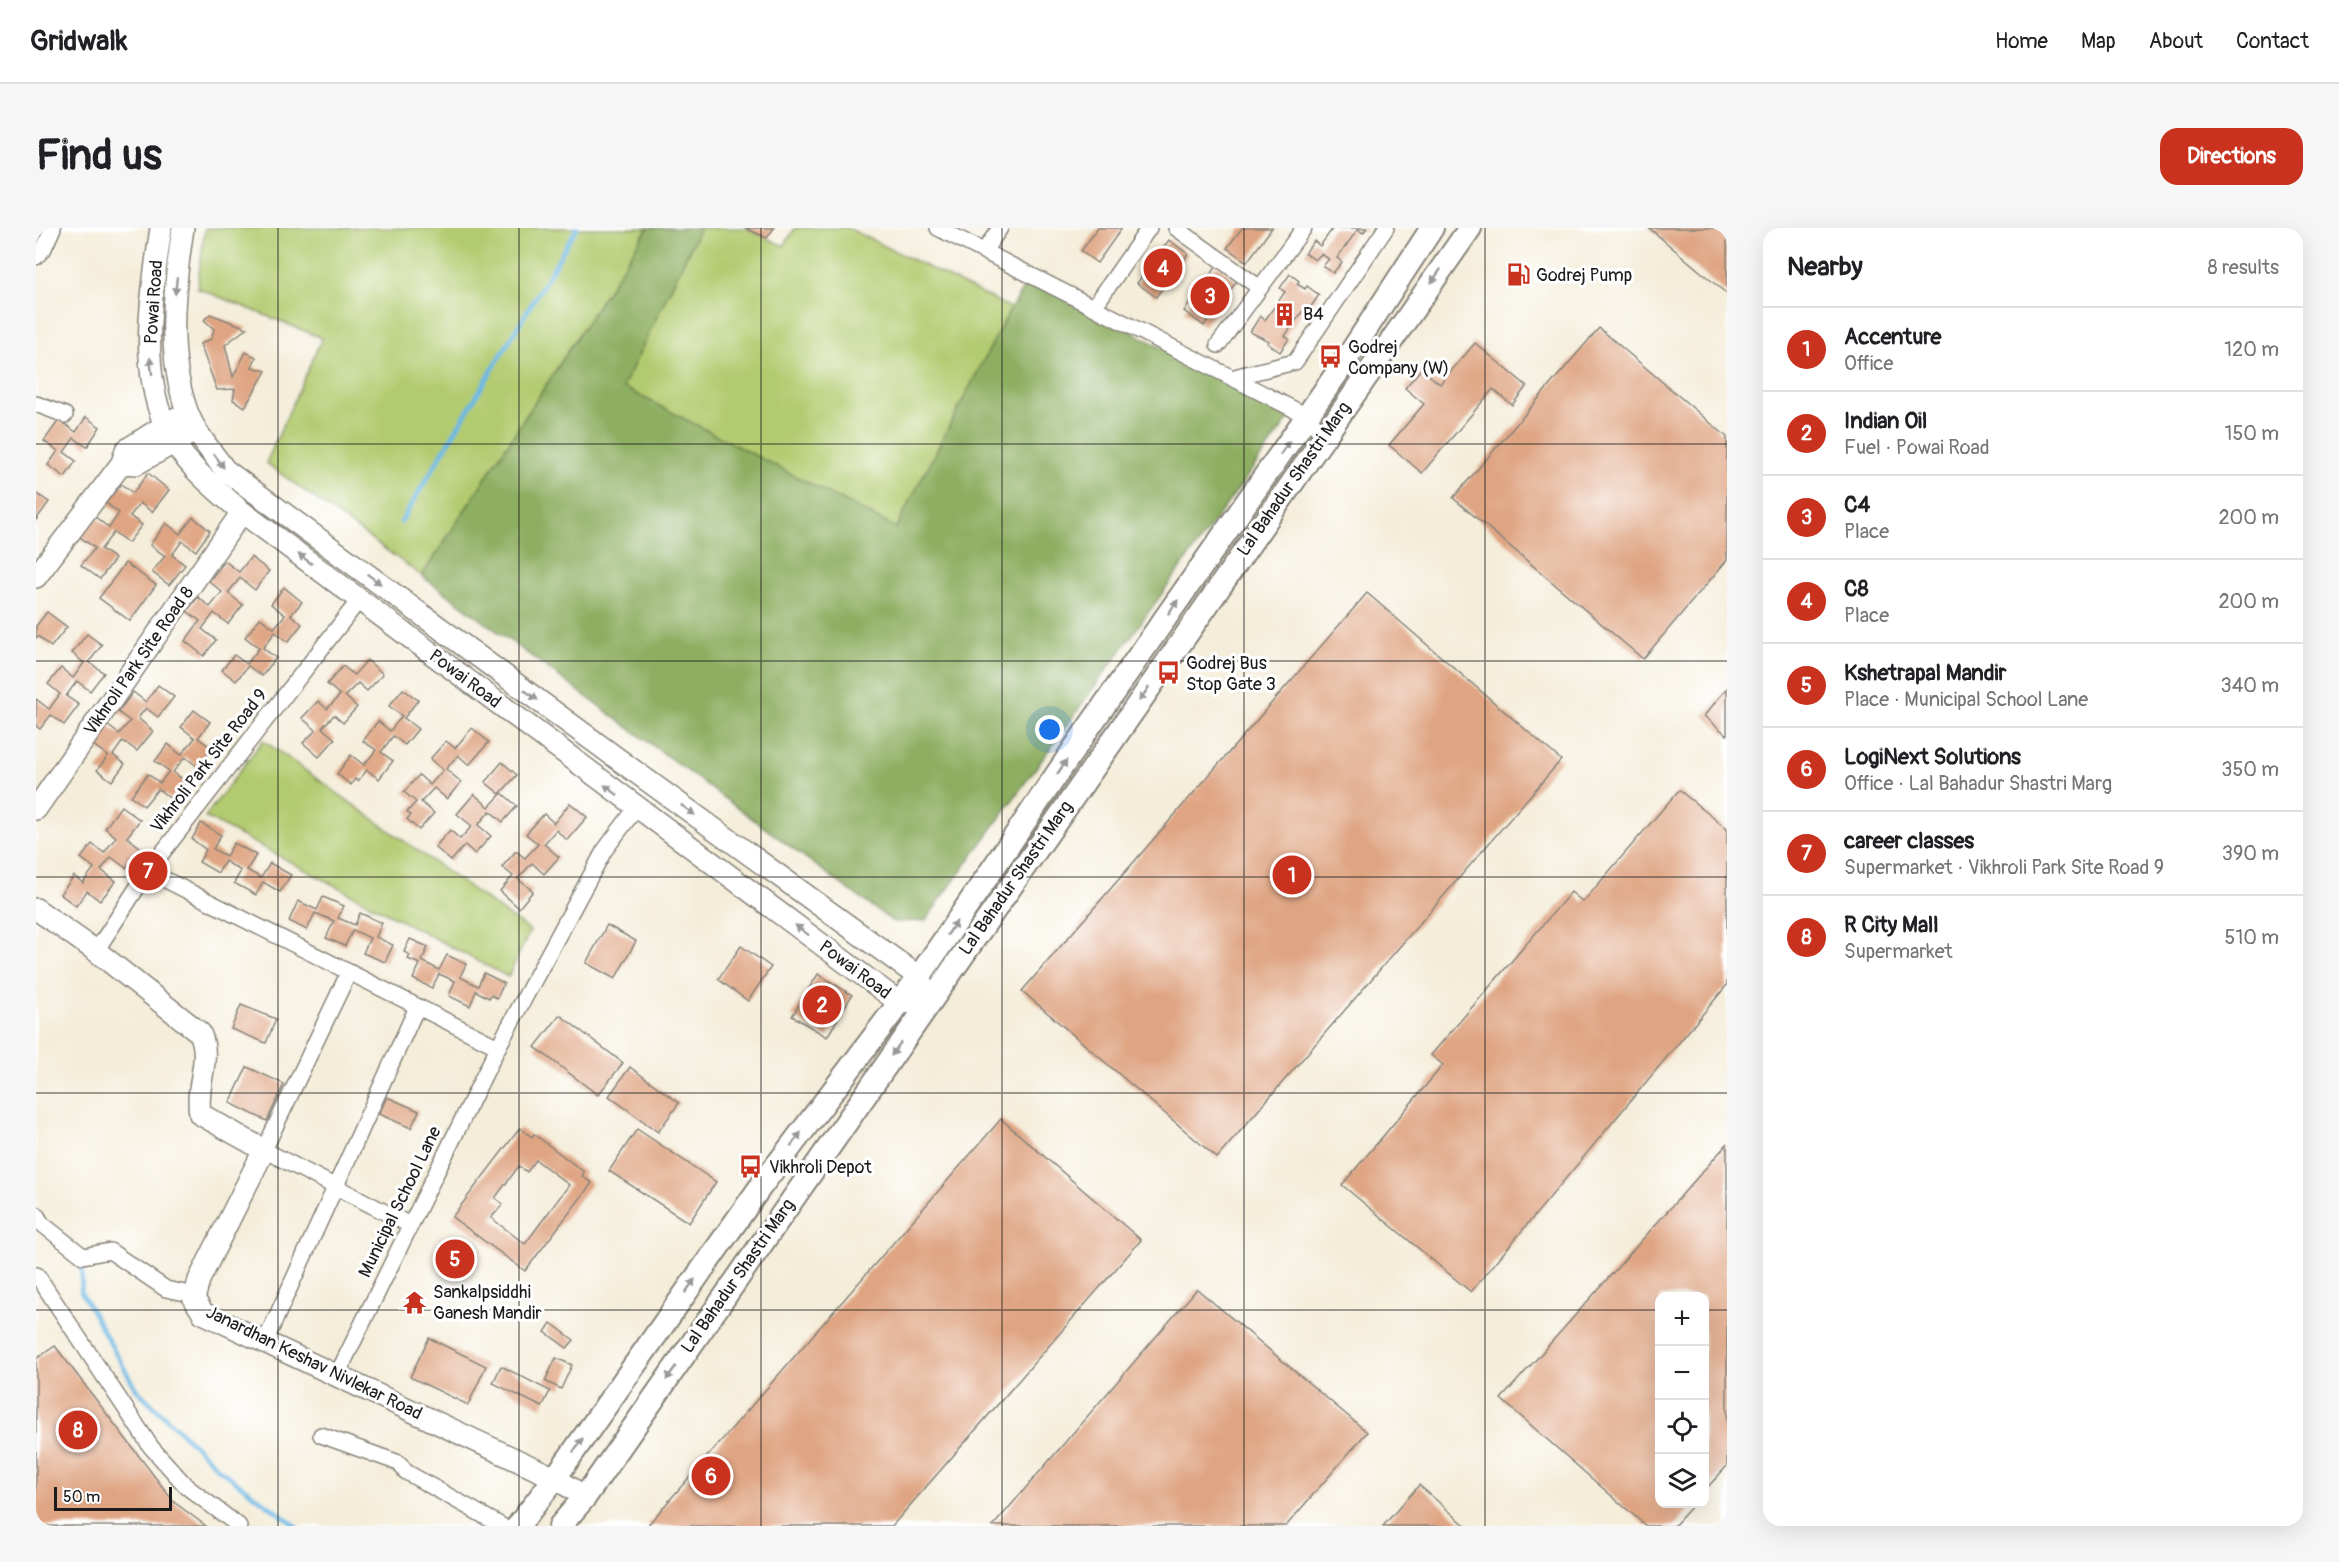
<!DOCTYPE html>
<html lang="en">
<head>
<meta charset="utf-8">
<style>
	body { margin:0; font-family:Pangolin,sans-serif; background:#f6f6f6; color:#202124 }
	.controls { position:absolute; right:18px; bottom:18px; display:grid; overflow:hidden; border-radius:12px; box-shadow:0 6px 24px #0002 }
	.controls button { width:54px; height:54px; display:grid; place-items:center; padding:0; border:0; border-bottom:2px solid #e0e0e0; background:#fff; color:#202124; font:30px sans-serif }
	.scale { position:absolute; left:18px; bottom:15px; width:118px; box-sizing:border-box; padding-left:6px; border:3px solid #1c1c1c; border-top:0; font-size:16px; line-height:21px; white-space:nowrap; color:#1c1c1c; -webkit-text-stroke:4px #fff; paint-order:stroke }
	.you { position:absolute; left:1014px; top:502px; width:21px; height:21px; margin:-15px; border:4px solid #fff; border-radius:50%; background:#1a73e8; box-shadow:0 0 0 9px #1a73e833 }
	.badge { display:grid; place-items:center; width:39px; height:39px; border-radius:50%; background:#c8321e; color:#fff; font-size:20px; font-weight:700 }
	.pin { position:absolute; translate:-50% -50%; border:3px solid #fff; box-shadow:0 2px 6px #0006 }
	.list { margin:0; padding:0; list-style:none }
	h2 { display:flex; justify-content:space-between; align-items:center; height:78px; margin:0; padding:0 24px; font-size:26px }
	h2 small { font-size:20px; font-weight:400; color:#757577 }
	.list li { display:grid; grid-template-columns:39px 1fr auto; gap:18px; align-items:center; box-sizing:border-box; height:84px; padding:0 24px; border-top:2px solid #e0e0e0 }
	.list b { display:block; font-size:22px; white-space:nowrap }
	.list p { margin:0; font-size:20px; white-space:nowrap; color:#757577 }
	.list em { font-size:20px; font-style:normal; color:#757577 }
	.icon { flex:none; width:33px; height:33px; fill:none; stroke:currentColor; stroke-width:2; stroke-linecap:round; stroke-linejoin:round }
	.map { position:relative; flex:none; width:1691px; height:1298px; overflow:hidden; border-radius:18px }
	header { display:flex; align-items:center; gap:36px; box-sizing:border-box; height:84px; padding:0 30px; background:#fff; border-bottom:2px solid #e0e0e0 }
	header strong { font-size:28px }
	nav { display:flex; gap:33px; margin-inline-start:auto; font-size:21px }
	.intro { display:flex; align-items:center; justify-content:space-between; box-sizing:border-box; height:144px; padding:0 36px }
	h1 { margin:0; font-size:42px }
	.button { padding:15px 27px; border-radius:18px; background:#c8321e; color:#fff; font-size:21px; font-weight:700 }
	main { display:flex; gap:36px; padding:0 36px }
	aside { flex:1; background:#fff; border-radius:18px; box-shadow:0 6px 24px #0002 }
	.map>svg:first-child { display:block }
</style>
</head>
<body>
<header>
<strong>Gridwalk</strong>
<nav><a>Home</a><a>Map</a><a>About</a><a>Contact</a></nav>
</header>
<div class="intro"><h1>Find us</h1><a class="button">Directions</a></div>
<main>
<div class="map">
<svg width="1691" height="1298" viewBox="0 0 1691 1298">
	<rect width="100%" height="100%" fill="#fff"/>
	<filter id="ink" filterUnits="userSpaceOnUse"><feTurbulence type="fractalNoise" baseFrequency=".0167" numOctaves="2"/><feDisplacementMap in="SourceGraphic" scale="12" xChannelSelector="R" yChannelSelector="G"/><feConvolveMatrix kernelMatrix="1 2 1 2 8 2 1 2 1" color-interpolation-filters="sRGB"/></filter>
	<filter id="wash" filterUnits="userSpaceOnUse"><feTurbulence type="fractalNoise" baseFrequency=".008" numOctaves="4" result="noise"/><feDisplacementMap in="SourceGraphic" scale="24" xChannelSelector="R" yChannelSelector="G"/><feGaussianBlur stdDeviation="1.35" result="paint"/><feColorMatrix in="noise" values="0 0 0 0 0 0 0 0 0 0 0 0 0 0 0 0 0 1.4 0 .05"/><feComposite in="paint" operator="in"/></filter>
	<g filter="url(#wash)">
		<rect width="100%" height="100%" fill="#f4edd9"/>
		<g fill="#b3cb70" stroke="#687446" stroke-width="1.5">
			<path d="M169,0H612L386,348L230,235L286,110L161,60Z"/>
			<path d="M664,0H709L748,18L759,0H812L975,80L860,301L586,159Z"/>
			<path d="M227,512L494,703L472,749L169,589Z"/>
		</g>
		<path fill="#8eaf62" stroke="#55663f" stroke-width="1.5" d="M612,0H664L587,159L860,300L975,80L994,49L1254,189L889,693L857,694L386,348Z"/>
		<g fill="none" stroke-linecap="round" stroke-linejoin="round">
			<g stroke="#6ab8e4" stroke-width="4.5">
				<path d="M365,294L541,0"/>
				<path d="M47,1030L45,1064L100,1161L183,1241L260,1298"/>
			</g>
		</g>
		<g id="blocks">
			<g fill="#dfa482" fill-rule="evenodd">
				<path d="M709,0H738L731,10Z"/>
				<path d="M1062,0H1086L1061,35L1045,23Z"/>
				<path d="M1206,0H1236L1211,34L1191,20Z"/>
				<path d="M1297,0H1331L1327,5L1322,1L1301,30L1306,34L1297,45L1287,38L1293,31L1285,26L1279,32L1269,25L1278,13L1284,18Z"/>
				<path d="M1613,0H1691V66Z"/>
				<path d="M1133,12L1152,26L1120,69L1101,55Z"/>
				<path d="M1181,38L1201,53L1168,98L1148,83Z"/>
				<path d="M1254,46L1263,53L1261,56L1269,61L1271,58L1283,67L1272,83L1269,80L1249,108L1253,111L1244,124L1231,115L1233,113L1214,104L1224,88L1229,92L1249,64L1244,60Z"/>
				<path d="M174,86L211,100L189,117L197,149L210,124L220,129L216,139L230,143L209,179L197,172L199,161L181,162L164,116L175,111L178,101L168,92Z"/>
				<path d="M1563,100L1691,209V332L1607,431L1417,270Z"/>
				<path d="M1439,115L1491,158L1476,177L1457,161L1386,245L1353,217L1388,176L1369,160L1385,141L1404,156Z"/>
				<path d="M50,189L64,199L51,219L38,210L28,224L40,233L29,249L12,237L22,223L8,213L23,192L40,204Z"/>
				<path d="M112,245L133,262L116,284L104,275L94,288L106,297L92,315L78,304L65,321L79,331L64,351L45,337L59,320L41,307L57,287L73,300L83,285L70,275L85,256L97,265Z"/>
				<path d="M0,265L13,274L0,292Z"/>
				<path d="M157,289L174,303L160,323L146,313L136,327L149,337L133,357L116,344L129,328L114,317L130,295L144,306Z"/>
				<path d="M215,329L233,343L219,362L204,350L192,365L207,377L192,396L178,385L166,401L180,412L168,428L149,413L164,393L151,383L162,369L174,379L186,364L173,353L189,333L203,344Z"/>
				<path d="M89,335L120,357L94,393L63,370Z"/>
				<path d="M248,359L266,374L255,387L266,396L252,414L239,404L227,420L240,430L226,448L212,438L200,453L186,442L198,427L211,436L223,420L209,409L224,390L238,400L249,387L235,376Z"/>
				<path d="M1331,365L1525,532L1181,930L986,763Z"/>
				<path d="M11,384L31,399L15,419L2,408L0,410V398Z"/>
				<path d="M51,406L66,417L53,434L68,445L54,463L41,453L30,468L43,477L28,497L15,487L4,501L0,498V471L13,481L24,466L12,456L25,440L37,450L48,435L36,425Z"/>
				<path d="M331,432L347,446L331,463L322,455L309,468L321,479L307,495L298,487L286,500L299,511L283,529L267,515L280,502L266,490L282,473L291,481L304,467L291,456L307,438L318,447Z"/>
				<path d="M122,457L138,469L122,489L110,480L102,490L117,503L101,523L87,513L77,527L89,536L76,553L61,542L72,528L56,516L71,497L83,506L94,493L82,484L97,464L110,474Z"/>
				<path d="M1691,460V507L1668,488Z"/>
				<path d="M367,461L382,472L368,490L382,501L369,517L357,508L345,524L357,533L343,551L331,542L322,553L319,551L315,557L301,546L315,527L328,537L340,522L327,513L342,493L354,503L366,488L353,478Z"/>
				<path d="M158,482L174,494L162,510L176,520L162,539L149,529L137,544L150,554L136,572L122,561L108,578L95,568L112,546L124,555L133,543L119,533L132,516L145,527L159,510L145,499Z"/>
				<path d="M436,500L453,514L433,537L422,527L410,541L425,554L411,571L398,560L385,574L398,585L383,602L371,591L375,587L371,584L380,574L368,564L383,547L394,557L407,542L394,531L410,513L419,520Z"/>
				<path d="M466,534L481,547L464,566L449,554Z"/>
				<path d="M1643,562L1691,601V757L1435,1064L1306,957L1407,837L1395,827L1535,664L1547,674Z"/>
				<path d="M466,565L481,578L467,594L454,583L442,597L455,608L439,626L429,617L415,633L399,619L414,602L424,611L436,598L421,586L438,566L453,579Z"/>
				<path d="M534,575L551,589L531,612L520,602L508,616L523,629L508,646L496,635L482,651L497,663L483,680L464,663L477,648L466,639L480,623L489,630L502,616L490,606L508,586L518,595Z"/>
				<path d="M85,578L104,592L91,609L105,620L90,640L75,629L65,642L80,653L64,673L51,663L40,678L24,666L38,648L47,655L58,640L45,630L56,616L68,625L80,609L69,600Z"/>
				<path d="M165,595L185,607L177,621L190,628L198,615L220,627L211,642L225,650L234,635L255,647L244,664L227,654L220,667L198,655L205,643L189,633L182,645L163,634L170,622L156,611Z"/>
				<path d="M287,669L308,678L302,690L319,697L324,685L346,695L340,709L357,717L349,734L327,725L334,710L317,702L309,718L290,710L298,693L279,685L271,702L253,693L262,673L281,682Z"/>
				<path d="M571,697L600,713L579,751L550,735Z"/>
				<path d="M374,711L392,719L386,733L403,742L411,727L430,736L424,749L442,758L448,745L468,755L461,770L455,767L453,770L440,763L434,778L413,768L419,753L403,746L396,760L377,751L384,736L372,731L374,727L368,724Z"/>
				<path d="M705,718L735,739L712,773L682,751Z"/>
				<path d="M782,746L816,767L791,809L756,788Z"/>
				<path d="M205,777L240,791L230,815L195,801Z"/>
				<path d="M524,787L587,835L562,867L499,819Z"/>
				<path d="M211,839L248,856L231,893L194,875Z"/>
				<path d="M594,839L643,875L622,904L573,868Z"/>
				<path d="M351,869L383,883L375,900L343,886Z"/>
				<path d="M965,891L1105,1012L856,1298H611Z"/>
				<path d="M484,900L496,909L498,906L548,944L546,948L556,955L489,1043L416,989ZM500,932L533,957L489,1016L455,990L467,976L459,970L483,938L491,944Z"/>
				<path d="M601,901L680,954L653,995L573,943Z"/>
				<path d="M1691,916V1238L1668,1263V1068H1624V1276H1658L1638,1298H1610L1465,1171Z"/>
				<path d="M1161,1061L1331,1204L1250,1298H957Z"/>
				<path d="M376,1065L388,1071L382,1083L370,1077Z"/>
				<path d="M515,1095L538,1112L531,1120L509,1104Z"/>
				<path d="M393,1110L450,1138L432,1177L374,1149Z"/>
				<path d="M19,1118L138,1274L170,1298H0V1131Z"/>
				<path d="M520,1130L536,1137L525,1161L509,1153Z"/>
				<path d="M465,1138L514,1163L506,1179L457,1155Z"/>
				<path d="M1383,1257L1430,1298H1347Z"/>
			</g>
		</g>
	</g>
	<g filter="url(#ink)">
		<use href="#blocks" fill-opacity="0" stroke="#88847a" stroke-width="1.5"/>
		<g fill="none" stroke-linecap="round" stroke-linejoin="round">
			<defs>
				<g id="street">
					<path d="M902,0L1271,188L1288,208"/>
					<path d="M1140,0L1224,60"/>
					<path d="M948,23L964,0"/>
					<path d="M0,29L8,20L17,0"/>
					<path d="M1058,79L1113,0"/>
					<path d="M1182,117L1268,0"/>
					<path d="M1202,148L1259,134L1350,0"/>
					<path d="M0,176L29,187"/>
					<path d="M112,643L462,819"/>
					<path d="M60,723L112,643L324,371"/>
					<path d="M313,744L228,922L374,997"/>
					<path d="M0,986L6,996L47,1028L74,1023L130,1061L159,1067"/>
					<path d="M1,1047L115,1219L151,1259L203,1298"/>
					<path d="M229,1114L381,779"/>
					<path d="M301,1147L462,819L568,623L600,580"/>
					<path d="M285,1207L363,1235L370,1244L466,1298"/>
				</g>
				<g id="secondary">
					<path d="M125,0C116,61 103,136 128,195C143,232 177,259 206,284L864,775L893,773L883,749L601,545L189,242C176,224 159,205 151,183C130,125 138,60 147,0"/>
					<path d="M86,235L100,236L150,208"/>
					<path d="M0,349L86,235L90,222L140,190"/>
					<path d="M0,581L206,284"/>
					<path d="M0,681L60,723L164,805C176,832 159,856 164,886L228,922L163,1052L158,1071L167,1085L519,1250L549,1269"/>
				</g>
				<g id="primary">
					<path d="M482,1298L519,1250L725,958L883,749L1053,499L1304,141L1396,0"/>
					<path d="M524,1298L549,1269L1434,0"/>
				</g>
			</defs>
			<use href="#street" stroke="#88847a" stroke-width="18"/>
			<use href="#secondary" stroke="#88847a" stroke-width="24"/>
			<use href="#primary" stroke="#88847a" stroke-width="26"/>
			<use href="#street" stroke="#fff" stroke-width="15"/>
			<use href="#secondary" stroke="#fff" stroke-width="21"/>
			<use href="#primary" stroke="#fff" stroke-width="22"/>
		</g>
		<defs><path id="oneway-solid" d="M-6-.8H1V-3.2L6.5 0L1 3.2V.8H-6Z" transform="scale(1.5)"/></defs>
		<g fill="#999">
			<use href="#oneway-solid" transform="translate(1400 48) rotate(125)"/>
			<use href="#oneway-solid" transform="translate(140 58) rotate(96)"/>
			<use href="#oneway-solid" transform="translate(115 138) rotate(-97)"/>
			<use href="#oneway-solid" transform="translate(1249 220) rotate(-55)"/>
			<use href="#oneway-solid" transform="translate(183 233) rotate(55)"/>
			<use href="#oneway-solid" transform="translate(269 331) rotate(-144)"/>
			<use href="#oneway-solid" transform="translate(338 351) rotate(36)"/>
			<use href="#oneway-solid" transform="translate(1137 379) rotate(-55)"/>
			<use href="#oneway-solid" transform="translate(1108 466) rotate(125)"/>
			<use href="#oneway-solid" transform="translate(495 467) rotate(36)"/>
			<use href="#oneway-solid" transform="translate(1026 539) rotate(-56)"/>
			<use href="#oneway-solid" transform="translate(575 562) rotate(-143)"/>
			<use href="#oneway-solid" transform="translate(652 582) rotate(36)"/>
			<use href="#oneway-solid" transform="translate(916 700) rotate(-56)"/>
			<use href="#oneway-solid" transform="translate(766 702) rotate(-143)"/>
			<use href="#oneway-solid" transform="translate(860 821) rotate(125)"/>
			<use href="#oneway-solid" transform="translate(760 911) rotate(-53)"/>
			<use href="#oneway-solid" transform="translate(654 1058) rotate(-55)"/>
			<use href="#oneway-solid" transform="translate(635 1145) rotate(125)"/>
			<use href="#oneway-solid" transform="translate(542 1217) rotate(-55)"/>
		</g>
	</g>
	<path fill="none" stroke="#1c1c1c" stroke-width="1.5" stroke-opacity="0.55" d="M242,0V1298M483,0V1298M725,0V1298M966,0V1298M1208,0V1298M1449,0V1298M0,216H1691M0,433H1691M0,649H1691M0,865H1691M0,1082H1624M1668,1082H1691"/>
	<defs>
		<symbol id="fuel-bare" viewBox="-9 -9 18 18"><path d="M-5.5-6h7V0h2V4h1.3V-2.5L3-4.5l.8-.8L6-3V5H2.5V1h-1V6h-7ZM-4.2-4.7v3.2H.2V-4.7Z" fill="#c8321e" stroke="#fff" stroke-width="2.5" paint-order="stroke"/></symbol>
		<symbol id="building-bare" viewBox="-9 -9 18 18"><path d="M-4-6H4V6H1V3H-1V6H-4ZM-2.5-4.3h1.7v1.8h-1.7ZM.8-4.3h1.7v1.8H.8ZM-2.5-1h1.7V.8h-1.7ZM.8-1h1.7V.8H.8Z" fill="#c8321e" stroke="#fff" stroke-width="2.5" paint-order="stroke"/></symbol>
		<symbol id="bus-bare" viewBox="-9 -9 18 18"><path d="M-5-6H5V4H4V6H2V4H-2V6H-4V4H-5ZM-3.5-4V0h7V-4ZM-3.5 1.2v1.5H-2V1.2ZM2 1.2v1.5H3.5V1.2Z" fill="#c8321e" stroke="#fff" stroke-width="2.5" paint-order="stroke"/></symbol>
		<symbol id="temple-bare" viewBox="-9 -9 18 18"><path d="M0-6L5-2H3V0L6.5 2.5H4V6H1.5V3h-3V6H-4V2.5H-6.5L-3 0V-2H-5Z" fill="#c8321e" stroke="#fff" stroke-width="2.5" paint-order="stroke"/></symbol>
	</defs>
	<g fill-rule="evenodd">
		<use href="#fuel-bare" x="1466" y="30" width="33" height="33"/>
		<use href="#building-bare" x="1232" y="70" width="33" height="33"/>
		<use href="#bus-bare" x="1278" y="112" width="33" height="33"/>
		<use href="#bus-bare" x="1116" y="428" width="33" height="33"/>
		<use href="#bus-bare" x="698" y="922" width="33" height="33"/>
		<use href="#temple-bare" x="362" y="1058" width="33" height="33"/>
	</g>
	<g text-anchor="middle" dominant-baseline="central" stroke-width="6" stroke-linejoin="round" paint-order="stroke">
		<g font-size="18" fill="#1c1c1c" stroke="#fff" text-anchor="start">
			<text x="1500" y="47">Godrej Pump</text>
			<text x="1267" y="86">B4</text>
			<text x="1312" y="119">Godrej<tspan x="1312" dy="21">Company (W)</tspan></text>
			<text x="1150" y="435">Godrej Bus<tspan x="1150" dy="21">Stop Gate 3</tspan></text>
			<text x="733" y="939">Vikhroli Depot</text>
			<text x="397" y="1064">Sankalpsiddhi<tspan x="397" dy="21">Ganesh Mandir</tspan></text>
		</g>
		<g font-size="18" fill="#1c1c1c" stroke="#fff">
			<text transform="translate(118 74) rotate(-86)">Powai Road</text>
			<text transform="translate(1258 251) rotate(-55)">Lal Bahadur Shastri Marg</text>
			<text transform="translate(103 433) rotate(-55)">Vikhroli Park Site Road 8</text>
			<text transform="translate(429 451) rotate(37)">Powai Road</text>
			<text transform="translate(173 533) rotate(-52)">Vikhroli Park Site Road 9</text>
			<text transform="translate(980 650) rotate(-55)">Lal Bahadur Shastri Marg</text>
			<text transform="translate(819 742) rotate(37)">Powai Road</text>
			<text transform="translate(364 974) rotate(-64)">Municipal School Lane</text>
			<text transform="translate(702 1048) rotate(-55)">Lal Bahadur Shastri Marg</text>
			<text transform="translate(278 1135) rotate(26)">Janardhan Keshav Nivlekar Road</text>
		</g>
	</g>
</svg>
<div class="controls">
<button>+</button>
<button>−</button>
<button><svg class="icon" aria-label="locate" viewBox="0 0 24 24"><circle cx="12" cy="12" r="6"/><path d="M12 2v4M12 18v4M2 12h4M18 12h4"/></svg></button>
<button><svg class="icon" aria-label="layers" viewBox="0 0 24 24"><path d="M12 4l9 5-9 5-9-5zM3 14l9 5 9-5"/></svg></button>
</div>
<div class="scale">50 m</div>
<div class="you"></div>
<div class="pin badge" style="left:1256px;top:647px">1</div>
<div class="pin badge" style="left:786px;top:777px">2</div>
<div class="pin badge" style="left:1174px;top:68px">3</div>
<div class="pin badge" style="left:1127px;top:40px">4</div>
<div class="pin badge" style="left:419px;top:1031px">5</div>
<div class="pin badge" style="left:675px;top:1248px">6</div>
<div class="pin badge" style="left:112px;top:643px">7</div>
<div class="pin badge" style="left:42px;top:1202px">8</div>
</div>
<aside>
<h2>Nearby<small>8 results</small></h2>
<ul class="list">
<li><span class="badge">1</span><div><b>Accenture</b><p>Office</p></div><em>120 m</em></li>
<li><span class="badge">2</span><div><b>Indian Oil</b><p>Fuel · Powai Road</p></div><em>150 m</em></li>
<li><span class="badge">3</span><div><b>C4</b><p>Place</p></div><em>200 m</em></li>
<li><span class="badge">4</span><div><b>C8</b><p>Place</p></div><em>200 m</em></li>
<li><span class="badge">5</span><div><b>Kshetrapal Mandir</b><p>Place · Municipal School Lane</p></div><em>340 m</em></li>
<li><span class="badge">6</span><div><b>LogiNext Solutions</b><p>Office · Lal Bahadur Shastri Marg</p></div><em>350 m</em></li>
<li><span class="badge">7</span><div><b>career classes</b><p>Supermarket · Vikhroli Park Site Road 9</p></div><em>390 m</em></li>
<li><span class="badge">8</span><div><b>R City Mall</b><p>Supermarket</p></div><em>510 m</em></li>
</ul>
</aside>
</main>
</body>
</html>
